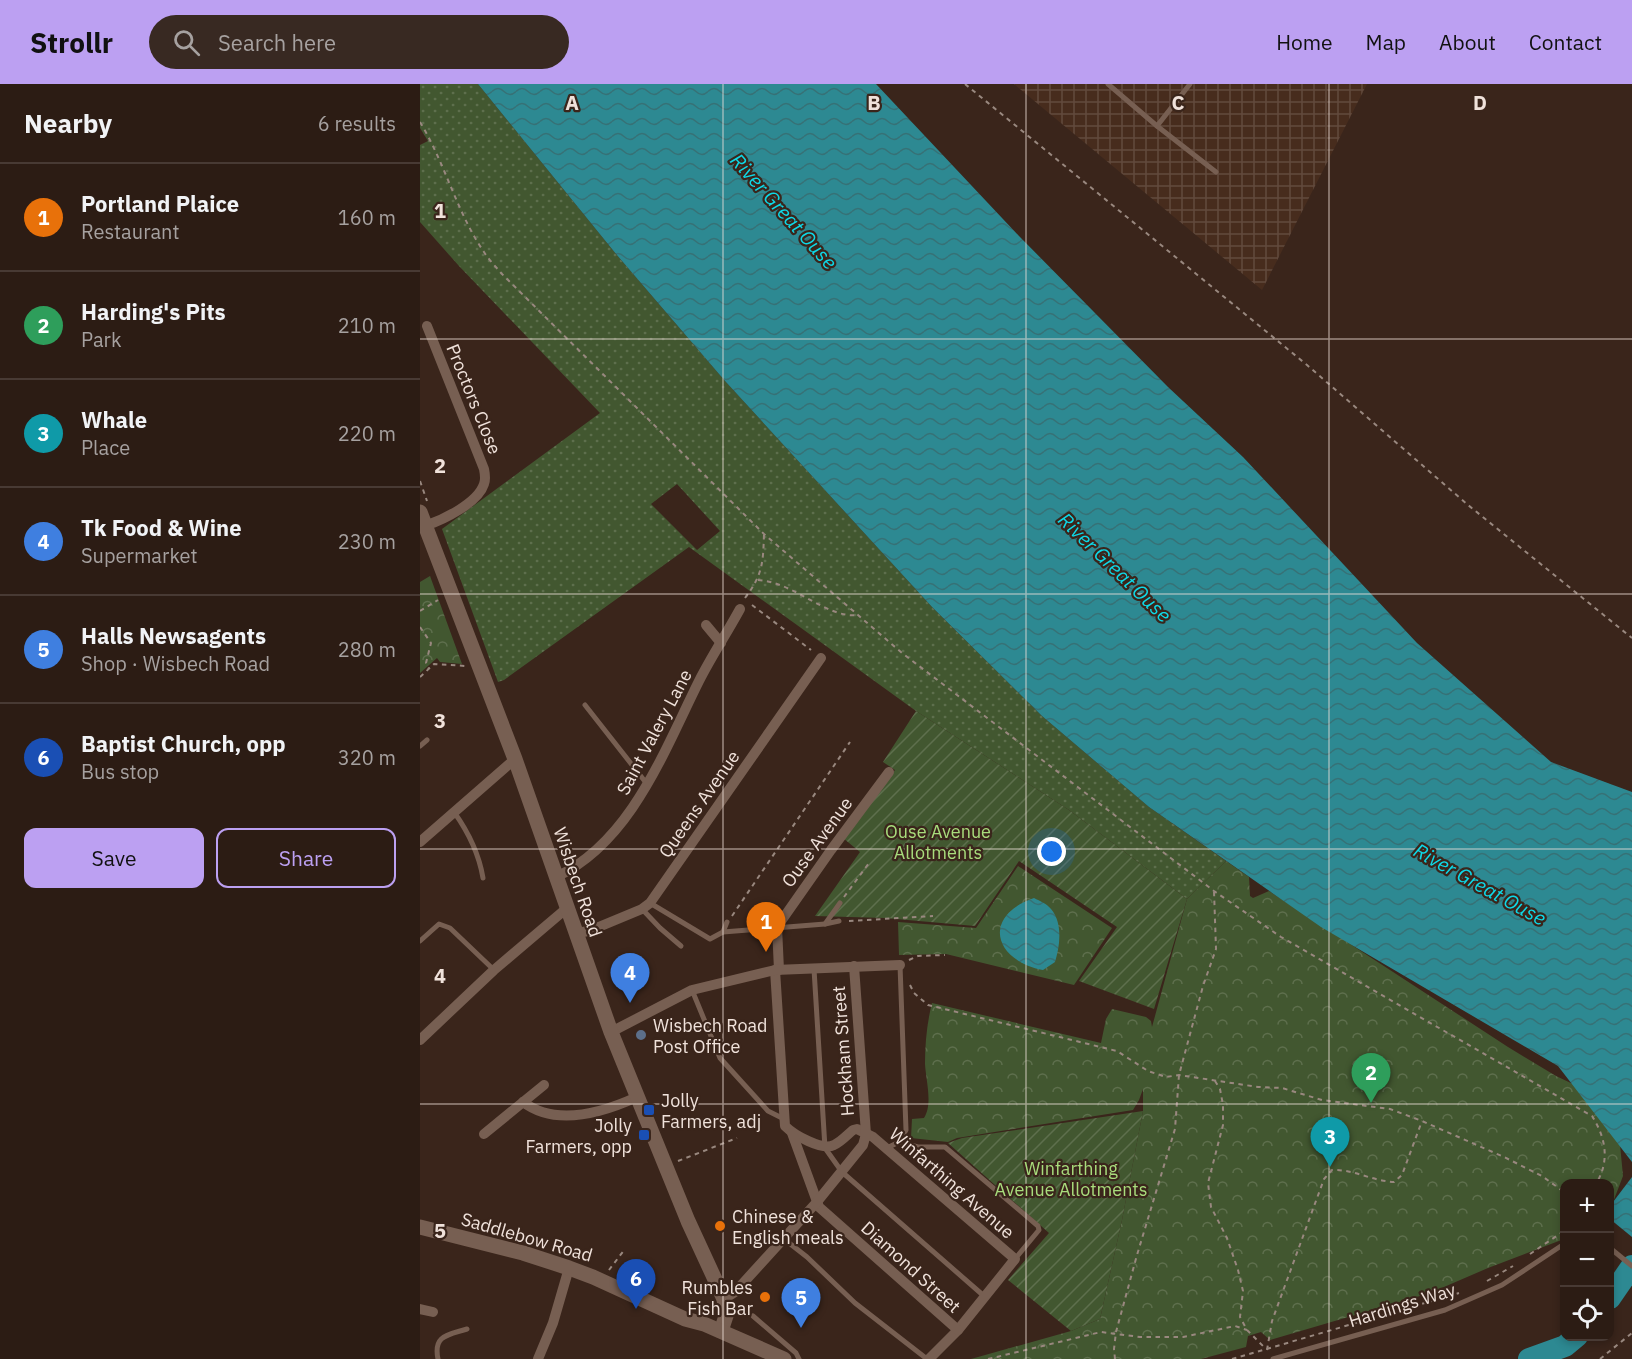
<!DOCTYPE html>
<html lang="en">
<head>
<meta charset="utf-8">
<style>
	body { margin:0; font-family:"IBM Plex Sans",sans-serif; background:#382922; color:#f1f3f6 }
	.controls { position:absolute; right:18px; bottom:18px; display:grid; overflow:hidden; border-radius:12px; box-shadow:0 3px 9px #0003 }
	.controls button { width:54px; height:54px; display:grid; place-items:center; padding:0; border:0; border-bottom:2px solid #483a34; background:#2c1c14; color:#f1f3f6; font:30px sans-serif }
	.you { position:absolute; left:632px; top:768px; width:21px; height:21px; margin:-15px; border:4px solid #fff; border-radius:50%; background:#1a73e8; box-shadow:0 0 0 9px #1a73e833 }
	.badge { display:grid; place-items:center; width:39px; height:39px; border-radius:50%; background:#bca0f2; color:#fff; font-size:20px; font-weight:700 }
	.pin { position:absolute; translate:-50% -50px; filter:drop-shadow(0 2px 3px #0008) }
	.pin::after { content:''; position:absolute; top:32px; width:21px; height:18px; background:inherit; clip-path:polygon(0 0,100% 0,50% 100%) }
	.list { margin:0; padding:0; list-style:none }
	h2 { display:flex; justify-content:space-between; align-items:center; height:78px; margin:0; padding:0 24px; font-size:26px }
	h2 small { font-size:20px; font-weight:400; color:#a6a1a0 }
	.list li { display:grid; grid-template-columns:39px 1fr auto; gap:18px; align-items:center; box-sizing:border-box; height:108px; padding:0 24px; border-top:2px solid #483a34 }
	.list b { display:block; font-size:22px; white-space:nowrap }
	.list p { margin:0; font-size:20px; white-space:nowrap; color:#a6a1a0 }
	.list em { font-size:20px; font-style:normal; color:#a6a1a0 }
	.actions { display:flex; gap:12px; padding:18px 24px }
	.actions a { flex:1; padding:14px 0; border:2px solid #bca0f2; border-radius:12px; text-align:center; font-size:21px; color:#bca0f2 }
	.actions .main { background:#bca0f2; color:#111 }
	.icon { flex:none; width:33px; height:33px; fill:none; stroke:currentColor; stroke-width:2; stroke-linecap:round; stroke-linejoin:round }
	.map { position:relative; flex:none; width:1212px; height:1275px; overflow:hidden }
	header { display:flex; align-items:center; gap:36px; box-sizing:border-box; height:84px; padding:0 30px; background:#bca0f2; color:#111 }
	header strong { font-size:28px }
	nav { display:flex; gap:33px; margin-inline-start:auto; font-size:21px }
	.search { width:420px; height:54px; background:#382922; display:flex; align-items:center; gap:15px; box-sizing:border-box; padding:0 21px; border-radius:33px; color:#a6a1a0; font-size:22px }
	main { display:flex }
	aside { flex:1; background:#2c1c14 }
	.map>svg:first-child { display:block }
</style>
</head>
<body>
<header>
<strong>Strollr</strong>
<div class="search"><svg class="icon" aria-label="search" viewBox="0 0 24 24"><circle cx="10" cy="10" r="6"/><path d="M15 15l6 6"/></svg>Search here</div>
<nav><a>Home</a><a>Map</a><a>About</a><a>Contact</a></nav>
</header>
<main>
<aside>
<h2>Nearby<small>6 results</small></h2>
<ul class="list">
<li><span class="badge" style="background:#e8710a">1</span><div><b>Portland Plaice</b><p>Restaurant</p></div><em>160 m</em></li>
<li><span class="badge" style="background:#2e9e5b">2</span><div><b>Harding's Pits</b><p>Park</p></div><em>210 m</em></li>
<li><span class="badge" style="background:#0f9aa8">3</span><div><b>Whale</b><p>Place</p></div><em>220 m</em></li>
<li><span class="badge" style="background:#3f7fe0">4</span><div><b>Tk Food &amp; Wine</b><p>Supermarket</p></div><em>230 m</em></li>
<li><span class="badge" style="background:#3f7fe0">5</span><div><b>Halls Newsagents</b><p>Shop · Wisbech Road</p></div><em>280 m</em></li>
<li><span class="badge" style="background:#1a4fb4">6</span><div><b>Baptist Church, opp</b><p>Bus stop</p></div><em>320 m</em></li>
</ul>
<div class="actions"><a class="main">Save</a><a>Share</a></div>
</aside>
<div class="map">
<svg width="1212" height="1275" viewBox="0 0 1212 1275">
	<defs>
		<pattern id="industrial-grid" width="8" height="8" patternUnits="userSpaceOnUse" patternTransform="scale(1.5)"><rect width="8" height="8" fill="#472c1d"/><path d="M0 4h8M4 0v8" fill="none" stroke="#624a3d"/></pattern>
		<pattern id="grass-dots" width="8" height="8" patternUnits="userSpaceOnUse" patternTransform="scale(1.5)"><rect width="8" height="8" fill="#425730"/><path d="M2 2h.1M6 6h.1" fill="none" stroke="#5e6f4d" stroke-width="1.8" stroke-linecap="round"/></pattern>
		<pattern id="forest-crowns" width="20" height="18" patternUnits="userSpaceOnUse" patternTransform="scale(1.5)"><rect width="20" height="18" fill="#425730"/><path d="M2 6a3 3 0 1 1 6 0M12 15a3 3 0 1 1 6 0" fill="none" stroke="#5e6f4d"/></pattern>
		<pattern id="garden-furrows" width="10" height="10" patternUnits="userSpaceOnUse" patternTransform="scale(1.5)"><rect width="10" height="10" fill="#425730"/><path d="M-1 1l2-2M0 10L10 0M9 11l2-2" fill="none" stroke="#5e6f4d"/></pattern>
		<pattern id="water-waves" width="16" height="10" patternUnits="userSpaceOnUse" patternTransform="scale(1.5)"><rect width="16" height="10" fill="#2d8992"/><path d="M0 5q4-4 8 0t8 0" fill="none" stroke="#367176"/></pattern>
	</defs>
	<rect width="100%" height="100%" fill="#3a251b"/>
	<path fill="url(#industrial-grid)" d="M594,0H947L842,206Z"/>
	<path fill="url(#grass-dots)" fill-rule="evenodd" d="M0,0H58L196,170L305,297L512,523L622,632L729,723L806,777L767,815L649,726L496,627L269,463L84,596L78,598L22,445L180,329L39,182L0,138V61L8,57L0,44ZM257,400L300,447L277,466L231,420Z"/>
	<g fill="url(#forest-crowns)">
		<path d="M10,492L42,580L20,578L17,574L0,589V498Z"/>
		<path d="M806,777L829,793L830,812L833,814L849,807L1088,963L1136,992L1174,1010L1199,1050L1203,1092L1190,1126V1100H1144V1155L1068,1184L1010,1209L850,1256L841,1248L828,1252L826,1263L781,1275H551L651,1247L680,1235L702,1136L723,1027V1005L719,1016L713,1026L537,1054L528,1058L491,1054L492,1035L504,1034C513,1020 506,997 505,980C505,959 507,939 512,919L681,959L686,935L692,925L726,933L731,937L732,943L767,815Z"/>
		<path d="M598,782L692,844L654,901L526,870L479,871L478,838L556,844Z"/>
	</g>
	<g fill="url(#garden-furrows)">
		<path d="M496,627L649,726L767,815L734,925L659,897L697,843L599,777L555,842L465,834L395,832L440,768L423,754L475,686L463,678Z"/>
		<path d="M723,1027L702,1136L680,1235L651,1247L588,1196L629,1149L528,1059L542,1054Z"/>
	</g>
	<g fill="url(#water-waves)">
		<path d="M58,0H456L599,152L748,303L823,373L997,559L1131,678L1212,708V1078L1138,982L901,843L729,723L622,632L512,523L305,297L196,170Z"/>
		<path d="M614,814C620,817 627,820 631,825C643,839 640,862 635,878L623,886C573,876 562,832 614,814Z"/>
		<path d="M1212,1093V1153L1190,1135V1122Z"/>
	</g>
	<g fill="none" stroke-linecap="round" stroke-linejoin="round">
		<g stroke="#2d8992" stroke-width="22">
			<path d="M1190,1214L1212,1182"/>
			<path d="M1109,1275L1145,1262L1157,1252"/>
		</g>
		<g stroke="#99887f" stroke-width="2" stroke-dasharray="4.5 4.5" stroke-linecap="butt">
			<path d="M545,0L887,281L1048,421L1212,554"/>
			<path d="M0,38C25,79 37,129 64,168C69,176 76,183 82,190L344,450L482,569L794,807L861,853L1172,1032C1186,1054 1190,1077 1176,1100"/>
			<path d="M0,397L7,417"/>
			<path d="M338,496C374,498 407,535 438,531"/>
			<path d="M325,514C343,490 343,479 344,450"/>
			<path d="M332,521L391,566"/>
			<path d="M0,527L18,516"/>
			<path d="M0,543L11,559L6,579L9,585"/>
			<path d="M0,593L14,580L46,582"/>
			<path d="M424,813L449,779"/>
			<path d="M312,832L430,658"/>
			<path d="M429,837L513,832"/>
			<path d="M489,876L498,872L525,871"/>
			<path d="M490,901L494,909L508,921L697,967L728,987L746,993L759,991L838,1003L862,1004L902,1016L970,1025L1002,1037L1084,1073L1122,1092L1144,1108"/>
			<path d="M795,997L800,1005L803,1021V1041L788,1099L791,1123L807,1154L818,1186L823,1207L820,1233L827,1246L846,1265"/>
			<path d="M258,1077L317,1054"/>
			<path d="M1110,1170L1144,1147"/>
			<path d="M189,1186L205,1165"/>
			<path d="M1067,1197L1093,1182"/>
			<path d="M847,1266L852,1237L904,1095L912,1086C933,1085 952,1097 974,1098L982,1091L1002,1037"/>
			<path d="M568,1275L681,1248L720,1253H763L815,1242L827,1246"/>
			<path d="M695,1275L694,1265L696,1248L717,1171L755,1045L759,991L783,902L796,865L794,807"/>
			<path d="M812,1275L1039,1209"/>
			<path d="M1180,1275L1212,1249"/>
		</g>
		<g stroke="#775f52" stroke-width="5">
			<path d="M688,0L737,42"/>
			<path d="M770,0L737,42L796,88"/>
			<path d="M165,621L227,700"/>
			<path d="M0,662L7,656"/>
			<path d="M34,728C49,749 59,770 63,794"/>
			<path d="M230,819L290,855L303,848L307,838"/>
			<path d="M222,825L240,844L261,862"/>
			<path d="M419,837L405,840L420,819"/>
			<path d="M303,848L405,840"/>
			<path d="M0,857L19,840L30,844L74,886"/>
			<path d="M394,885L405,1064L422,1088L564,1212"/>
			<path d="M272,906L300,974L348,1027L364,1035"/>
			<path d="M479,1058L498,1063H525L618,1142L619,1146L595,1175"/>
			<path d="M467,1064L479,1058L486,1046L480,881"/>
			<path d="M364,1155L387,1173L435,1219L507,1275"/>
			<path d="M1190,1164L1212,1182"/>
			<path d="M333,1232L376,1269L379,1275"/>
			<path d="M18,1275C13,1251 28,1251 47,1245"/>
			<path d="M853,1275L1025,1226L1082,1201L1144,1160"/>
		</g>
		<g stroke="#775f52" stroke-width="10">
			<path d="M5,442C23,436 58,419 64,400C66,395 65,390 64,385L7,242"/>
			<path d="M286,541L301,559"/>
			<path d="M0,758L95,675"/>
			<path d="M136,793C211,758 244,667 279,597C291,573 307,549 320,525"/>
			<path d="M156,849L169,847L222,825L230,819L401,574"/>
			<path d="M355,886L365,1042C374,1051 402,1067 414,1061C421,1058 427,1051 433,1046L437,1045L453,1053L595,1175L538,1246L509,1275"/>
			<path d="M359,886L357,843L411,766L469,688"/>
			<path d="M191,948L272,906L355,886L480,881"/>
			<path d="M0,956L74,886L147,824"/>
			<path d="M103,1018C136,1043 182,1029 217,1013"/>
			<path d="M372,1049L399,1123L538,1246"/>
			<path d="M64,1050L124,1001"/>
			<path d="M304,1215L315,1208L396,1119L443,1061L446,1050L434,882"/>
			<path d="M0,1225L13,1228"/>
			<path d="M118,1275L133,1239L149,1184"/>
		</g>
		<g stroke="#775f52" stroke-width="15">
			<path d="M0,428L95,675L191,948L268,1137L304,1215L306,1232L301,1247"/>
			<path d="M0,1143L103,1169L149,1184L173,1193L265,1235L284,1240L364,1275"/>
		</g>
	</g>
	<path fill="none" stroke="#f0e2db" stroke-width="1.5" stroke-opacity="0.55" d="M303,0V1275M606,0V1275M909,0V1275M0,255H1212M0,510H1212M0,765H1212M0,1020H1212"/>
	<circle fill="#5c6f8a" stroke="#3a251b" stroke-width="2" cx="221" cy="951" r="6"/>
	<g fill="#1a4fb4" stroke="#3a251b" stroke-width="2">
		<rect x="223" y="1020" width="12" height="12" rx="3"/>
		<rect x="218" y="1045" width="12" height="12" rx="3"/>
	</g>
	<g fill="#e8710a" stroke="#3a251b" stroke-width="2">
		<circle cx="300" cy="1142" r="6"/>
		<circle cx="345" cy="1213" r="6"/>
	</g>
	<g text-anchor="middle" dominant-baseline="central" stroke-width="4.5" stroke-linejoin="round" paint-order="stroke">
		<g font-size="18" fill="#f0e2db" stroke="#3a251b">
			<text transform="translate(54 315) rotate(68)">Proctors Close</text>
			<text transform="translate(234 648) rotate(-62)">Saint Valery Lane</text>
			<text transform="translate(279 720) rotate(-55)">Queens Avenue</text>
			<text transform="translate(397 758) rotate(-54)">Ouse Avenue</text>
			<text transform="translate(158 798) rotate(71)">Wisbech Road</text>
			<text transform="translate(423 967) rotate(-94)">Hockham Street</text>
			<text transform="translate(532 1099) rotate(41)">Winfarthing Avenue</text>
			<text transform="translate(107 1153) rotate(16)">Saddlebow Road</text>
			<text transform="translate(491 1183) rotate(42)">Diamond Street</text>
			<text transform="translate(982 1221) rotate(-17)">Hardings Way</text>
		</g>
		<g font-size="18" fill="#a8dc7c" stroke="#3a251b">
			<text x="518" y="747">Ouse Avenue<tspan x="518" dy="21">Allotments</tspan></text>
			<text x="651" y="1084">Winfarthing<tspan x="651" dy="21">Avenue Allotments</tspan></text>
		</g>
		<g font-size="18" fill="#f0e2db" stroke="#3a251b" text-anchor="start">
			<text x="233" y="941">Wisbech Road<tspan x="233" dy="21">Post Office</tspan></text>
			<text x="241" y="1016">Jolly<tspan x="241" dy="21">Farmers, adj</tspan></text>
			<text x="212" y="1041" text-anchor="end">Jolly<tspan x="212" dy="21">Farmers, opp</tspan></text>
			<text x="312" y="1132">Chinese &amp;<tspan x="312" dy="21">English meals</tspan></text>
			<text x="333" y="1203" text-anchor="end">Rumbles<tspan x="333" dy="21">Fish Bar</tspan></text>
		</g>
		<g font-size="20" font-style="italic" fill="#0ed8e7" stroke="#3a251b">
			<text transform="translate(364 127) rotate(48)">River Great Ouse</text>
			<text transform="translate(695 483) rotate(44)">River Great Ouse</text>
			<text transform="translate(1060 800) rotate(29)">River Great Ouse</text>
		</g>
	</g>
	<g font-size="20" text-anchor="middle" font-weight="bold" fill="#f0e2db" stroke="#3a251b" stroke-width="4.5" stroke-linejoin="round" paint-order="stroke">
		<text x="152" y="26">A</text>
		<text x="454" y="26">B</text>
		<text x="758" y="26">C</text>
		<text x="1060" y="26">D</text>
		<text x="20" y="134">1</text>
		<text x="20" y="389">2</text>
		<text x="20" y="644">3</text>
		<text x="20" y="899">4</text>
		<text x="20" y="1154">5</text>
	</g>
</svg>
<div class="controls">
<button>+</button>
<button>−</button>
<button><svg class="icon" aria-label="locate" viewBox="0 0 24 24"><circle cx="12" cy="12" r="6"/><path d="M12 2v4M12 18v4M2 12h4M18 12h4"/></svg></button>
</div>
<div class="you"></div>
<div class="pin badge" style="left:346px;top:868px;background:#e8710a">1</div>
<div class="pin badge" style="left:951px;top:1019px;background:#2e9e5b">2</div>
<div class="pin badge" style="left:910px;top:1083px;background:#0f9aa8">3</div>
<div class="pin badge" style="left:210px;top:919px;background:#3f7fe0">4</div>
<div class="pin badge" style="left:381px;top:1244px;background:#3f7fe0">5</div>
<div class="pin badge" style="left:216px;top:1225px;background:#1a4fb4">6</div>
</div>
</main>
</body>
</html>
